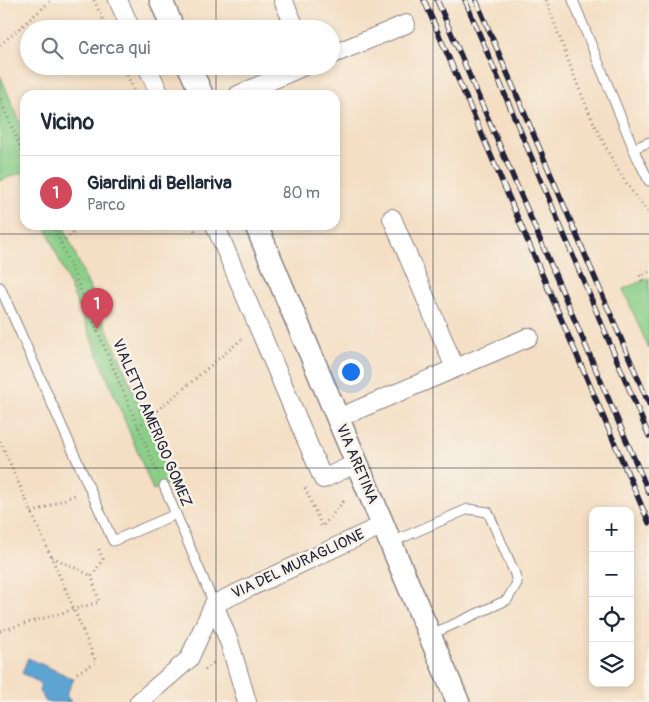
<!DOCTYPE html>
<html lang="it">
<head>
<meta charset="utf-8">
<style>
	body { margin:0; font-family:Pangolin,sans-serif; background:#f6f6f7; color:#1f2937 }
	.controls { position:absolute; right:15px; bottom:15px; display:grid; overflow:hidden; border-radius:10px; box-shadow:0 2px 8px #0003 }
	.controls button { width:45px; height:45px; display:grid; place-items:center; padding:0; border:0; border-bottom:1px solid #e0e1e3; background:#fff; color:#1f2937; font:25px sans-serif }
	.you { position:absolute; left:350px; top:371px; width:18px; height:18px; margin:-12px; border:4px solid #fff; border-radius:50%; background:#1a73e8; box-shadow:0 0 0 8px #1a73e833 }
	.badge { display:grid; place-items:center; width:32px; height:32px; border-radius:50%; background:#d1495b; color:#fff; font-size:16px; font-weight:700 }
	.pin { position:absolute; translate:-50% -41px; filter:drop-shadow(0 1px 2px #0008) }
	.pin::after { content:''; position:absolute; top:26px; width:18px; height:15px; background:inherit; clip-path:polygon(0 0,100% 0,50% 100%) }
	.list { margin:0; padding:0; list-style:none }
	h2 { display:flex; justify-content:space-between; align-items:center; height:65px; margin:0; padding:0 20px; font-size:21px }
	h2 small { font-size:16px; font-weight:400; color:#747a83 }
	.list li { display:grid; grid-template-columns:32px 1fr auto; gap:15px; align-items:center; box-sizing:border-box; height:75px; padding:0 20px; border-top:1px solid #e0e1e3 }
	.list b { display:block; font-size:19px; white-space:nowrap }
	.list p { margin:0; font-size:16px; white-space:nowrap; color:#747a83 }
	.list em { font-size:16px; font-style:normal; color:#747a83 }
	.icon { flex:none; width:28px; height:28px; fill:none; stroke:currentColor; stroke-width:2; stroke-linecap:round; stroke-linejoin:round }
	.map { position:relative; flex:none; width:649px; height:702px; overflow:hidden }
	.search { position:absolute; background:#fff; box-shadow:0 2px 8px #0003; left:20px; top:20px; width:320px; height:55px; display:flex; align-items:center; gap:12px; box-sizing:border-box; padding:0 18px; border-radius:28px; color:#747a83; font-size:19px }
	.panel { position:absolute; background:#fff; box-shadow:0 2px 8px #0003; left:20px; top:90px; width:320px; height:140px; border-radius:15px }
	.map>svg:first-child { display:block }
</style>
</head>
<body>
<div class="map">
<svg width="649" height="702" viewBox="0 0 649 702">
	<rect width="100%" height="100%" fill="#f7f3e8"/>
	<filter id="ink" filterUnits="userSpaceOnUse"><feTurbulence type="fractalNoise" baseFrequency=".02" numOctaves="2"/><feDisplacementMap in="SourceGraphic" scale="10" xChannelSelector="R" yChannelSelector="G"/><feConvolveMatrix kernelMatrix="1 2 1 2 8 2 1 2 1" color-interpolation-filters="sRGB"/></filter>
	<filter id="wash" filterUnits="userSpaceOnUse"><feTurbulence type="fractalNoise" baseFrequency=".0096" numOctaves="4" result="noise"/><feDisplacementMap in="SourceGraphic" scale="20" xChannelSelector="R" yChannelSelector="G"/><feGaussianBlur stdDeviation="1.12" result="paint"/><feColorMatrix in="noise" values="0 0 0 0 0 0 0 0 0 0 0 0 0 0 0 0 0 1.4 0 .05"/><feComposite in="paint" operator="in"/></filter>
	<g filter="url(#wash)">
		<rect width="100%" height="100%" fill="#f4dfc4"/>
		<g fill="#8ace87" stroke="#567861">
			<path d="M0,75L25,134V177L22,172L0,181Z"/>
			<path d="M45,225H63L172,482L153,490Z"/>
			<path d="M649,278V349L623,289Z"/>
		</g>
		<path fill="#5da4d3" stroke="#406387" d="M28,658L74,679L66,695L71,702H46L40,692V683L22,673Z"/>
	</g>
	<g filter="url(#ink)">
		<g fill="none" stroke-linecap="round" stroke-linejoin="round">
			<defs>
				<g id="service">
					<path d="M573,0L637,157L649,181"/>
					<path d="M633,149L649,142"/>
					<path d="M0,287L113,541L176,514"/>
					<path d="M164,486L214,604"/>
					<path d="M390,543L468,509L488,512L515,574L517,583L507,600L430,635"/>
				</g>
				<g id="minor">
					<path d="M118,0L131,29"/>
					<path d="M283,0L296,29"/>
					<path d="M331,55L406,24"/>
					<path d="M147,66L160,95"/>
					<path d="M238,95L304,66"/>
					<path d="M392,218L455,368"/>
					<path d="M215,225L323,479L357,463"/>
					<path d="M338,418L529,337"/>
					<path d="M214,604L383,525"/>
					<path d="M214,604L230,644L247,702"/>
					<path d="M139,702L189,659L214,604"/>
				</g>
				<g id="tertiary">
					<path d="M161,0L173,29"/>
					<path d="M189,66L202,95"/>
					<path d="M256,225L458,702"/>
				</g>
			</defs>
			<use href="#service" stroke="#8b8080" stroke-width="11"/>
			<use href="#minor" stroke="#8b8080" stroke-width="20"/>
			<use href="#tertiary" stroke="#8b8080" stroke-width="25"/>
			<g stroke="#8b8080" stroke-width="3" stroke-dasharray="1 4" stroke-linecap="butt">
				<path d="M94,0L107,29"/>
				<path d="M546,0C572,70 600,157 649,213"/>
				<path d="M0,45L52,0"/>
				<path d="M123,66L136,95"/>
				<path d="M0,99L25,158"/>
				<path d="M53,225L158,474"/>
				<path d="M193,225L196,234"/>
				<path d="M61,243L82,225"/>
				<path d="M642,281L640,275L649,272"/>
				<path d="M138,427L242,339"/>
				<path d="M0,441L65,588"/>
				<path d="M305,488L322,527L343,502L345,506"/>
				<path d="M32,513L75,495L76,497"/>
				<path d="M52,557L92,576"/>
				<path d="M0,631L99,602L92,576L103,559L98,547"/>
				<path d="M205,670L216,661"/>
				<path d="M77,673L96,662L83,631"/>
			</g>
			<use href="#service" stroke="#fff" stroke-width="9"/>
			<use href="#minor" stroke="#fff" stroke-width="18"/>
			<use href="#tertiary" stroke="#fff" stroke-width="22"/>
			<defs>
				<g id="rail">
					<path d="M424,0L649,523"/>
					<path d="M437,0L649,493"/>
					<path d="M465,0L649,436"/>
					<path d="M476,0L649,404"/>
				</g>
			</defs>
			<use href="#rail" stroke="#22223b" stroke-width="5.5"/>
			<use href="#rail" stroke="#f7f3e8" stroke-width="4" stroke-dasharray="11" stroke-linecap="butt"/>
			<path stroke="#8b8080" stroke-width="3" stroke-dasharray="1 4" stroke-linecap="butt" d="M65,588L83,631"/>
		</g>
	</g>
	<path fill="none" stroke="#22223b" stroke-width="1" stroke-opacity="0.55" d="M216,0V29M433,0V702M216,66V95M216,225V702M0,234H649M0,468H649"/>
	<g text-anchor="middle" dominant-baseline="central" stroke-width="5" stroke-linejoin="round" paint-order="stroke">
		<g font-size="15" fill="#22223b" stroke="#f7f3e8">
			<text transform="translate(152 423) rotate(67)">VIALETTO AMERIGO GOMEZ</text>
			<text transform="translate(357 464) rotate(67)">VIA ARETINA</text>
			<text transform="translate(298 564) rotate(-25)">VIA DEL MURAGLIONE</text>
		</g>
	</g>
</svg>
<div class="controls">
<button>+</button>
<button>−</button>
<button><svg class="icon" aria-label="locate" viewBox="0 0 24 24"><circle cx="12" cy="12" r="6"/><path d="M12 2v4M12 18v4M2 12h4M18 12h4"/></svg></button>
<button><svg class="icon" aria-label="layers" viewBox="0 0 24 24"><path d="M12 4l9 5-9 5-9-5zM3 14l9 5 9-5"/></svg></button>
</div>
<div class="you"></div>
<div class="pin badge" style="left:97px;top:329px">1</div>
<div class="search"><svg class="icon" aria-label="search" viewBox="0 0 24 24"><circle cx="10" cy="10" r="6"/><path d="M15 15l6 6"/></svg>Cerca qui</div>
<section class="panel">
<h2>Vicino<small></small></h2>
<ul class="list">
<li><span class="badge">1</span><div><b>Giardini di Bellariva</b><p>Parco</p></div><em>80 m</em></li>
</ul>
</section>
</div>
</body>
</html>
